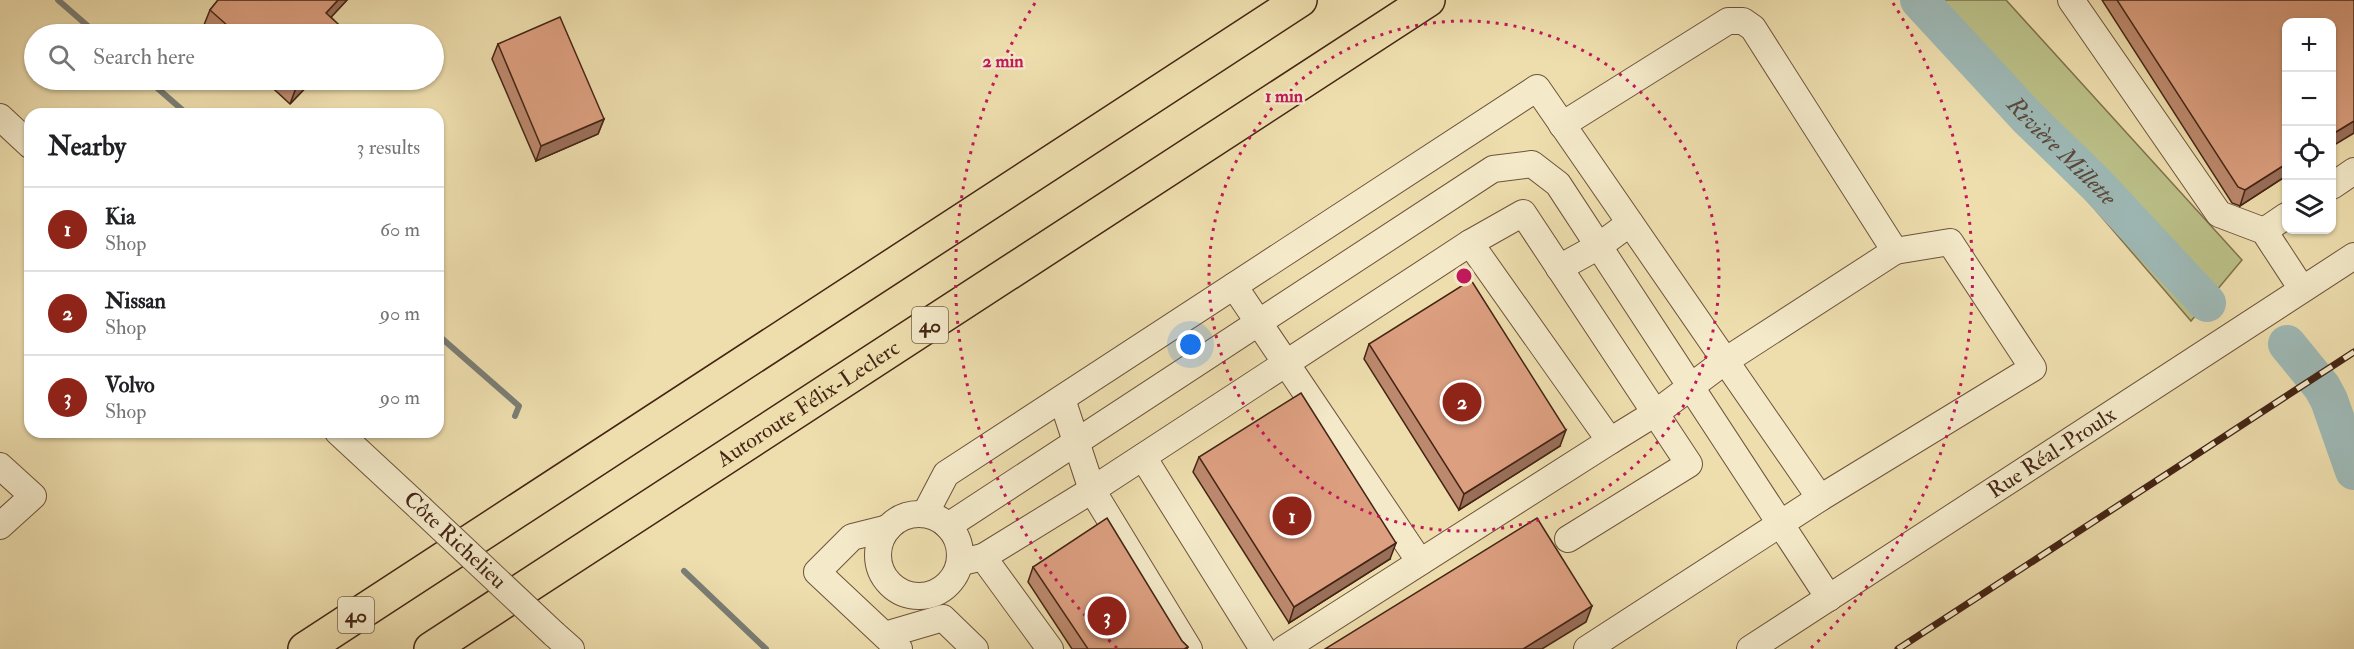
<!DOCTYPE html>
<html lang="en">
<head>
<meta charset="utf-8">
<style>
	body { margin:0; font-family:"IM FELL Double Pica",serif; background:#f6f6f6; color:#202124 }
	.controls { position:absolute; right:18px; top:18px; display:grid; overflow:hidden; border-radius:12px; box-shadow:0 2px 4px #0004 }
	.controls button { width:54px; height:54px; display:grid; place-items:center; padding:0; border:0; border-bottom:2px solid #e0e0e0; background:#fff; color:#202124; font:30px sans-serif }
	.you { position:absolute; left:1191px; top:345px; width:21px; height:21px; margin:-15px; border:4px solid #fff; border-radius:50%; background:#1a73e8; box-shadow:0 0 0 9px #1a73e833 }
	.badge { display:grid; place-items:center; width:39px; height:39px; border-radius:50%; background:#8f2418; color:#fff; font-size:20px; font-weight:700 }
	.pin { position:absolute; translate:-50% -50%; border:3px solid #fff; box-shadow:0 2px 6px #0006 }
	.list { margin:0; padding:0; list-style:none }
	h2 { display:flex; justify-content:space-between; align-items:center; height:78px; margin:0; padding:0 24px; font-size:26px }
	h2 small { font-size:20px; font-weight:400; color:#757577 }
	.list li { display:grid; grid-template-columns:39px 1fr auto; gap:18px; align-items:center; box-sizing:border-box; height:84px; padding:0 24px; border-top:2px solid #e0e0e0 }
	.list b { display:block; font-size:22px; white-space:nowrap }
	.list p { margin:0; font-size:20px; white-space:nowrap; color:#757577 }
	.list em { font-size:20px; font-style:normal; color:#757577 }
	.icon { flex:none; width:33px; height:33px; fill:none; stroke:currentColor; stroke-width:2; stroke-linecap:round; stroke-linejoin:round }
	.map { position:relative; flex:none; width:2354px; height:649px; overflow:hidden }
	.search { position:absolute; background:#fff; box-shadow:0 2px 4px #0004; left:24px; top:24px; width:420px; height:66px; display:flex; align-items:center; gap:15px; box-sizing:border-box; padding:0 21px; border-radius:33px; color:#757577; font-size:22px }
	.panel { position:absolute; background:#fff; box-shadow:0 2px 4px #0004; left:24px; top:108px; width:420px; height:330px; border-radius:18px }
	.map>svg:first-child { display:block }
</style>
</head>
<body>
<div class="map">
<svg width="2354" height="649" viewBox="0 0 2354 649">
	<rect width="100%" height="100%" fill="#eedeae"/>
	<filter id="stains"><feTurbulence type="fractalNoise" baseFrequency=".00333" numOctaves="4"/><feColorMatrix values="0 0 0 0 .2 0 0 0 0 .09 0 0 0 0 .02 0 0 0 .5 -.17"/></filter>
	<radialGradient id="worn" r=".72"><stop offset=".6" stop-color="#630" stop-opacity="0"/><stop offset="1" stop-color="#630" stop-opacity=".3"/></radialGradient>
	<path fill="#bbc088" stroke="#80724e" stroke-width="1.5" d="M1915,0H2006L2242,260L2191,321Z"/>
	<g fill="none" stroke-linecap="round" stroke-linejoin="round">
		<g stroke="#7a7e76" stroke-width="6">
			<path d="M58,0L97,34"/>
			<path d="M148,80L187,114"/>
			<path d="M438,335L519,406L515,416"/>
			<path d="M684,571L766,649"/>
		</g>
		<g stroke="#9eb9b6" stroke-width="38">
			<path id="s1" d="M1919,0L2028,118L2097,185L2207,303"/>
			<path d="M2287,344L2322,387L2329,400L2354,471"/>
		</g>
		<defs>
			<g id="minor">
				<path d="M2071,0L2219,214L2264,231L2302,289"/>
				<path d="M0,117L30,145"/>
				<path d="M1562,125L1728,21H1743L1753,28L1895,251L1725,361L1657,412L1610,441"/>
				<path d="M2332,186L2354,171"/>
				<path d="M2264,231L2286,216"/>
				<path d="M1470,243L1523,213L1689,464L1568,539"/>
				<path d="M1559,268L1599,246L1630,223"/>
				<path d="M1234,286L1420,562"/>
				<path d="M1062,399L1092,490L1470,243L1610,441L1284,649"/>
				<path d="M338,432L420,508"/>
				<path d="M1143,457L1263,649"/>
				<path d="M0,466L33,496L0,526"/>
				<path d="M1820,498L2033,368L1950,242L1895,251"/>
				<path d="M925,514L946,474L1537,88L1820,498L1587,649"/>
				<circle cx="919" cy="555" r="41"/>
				<path d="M948,526L1493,169L1532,164L1558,184L1829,598"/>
				<path d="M888,528L852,537L817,572L899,649"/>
				<path d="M983,557L1092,490L1189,649"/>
				<path d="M966,561L983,557L1050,649"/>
				<path d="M554,634L571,649"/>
				<path d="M885,635L943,618L975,649"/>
				<path id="s2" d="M1750,649L2354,256"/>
			</g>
			<g id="highway">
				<path d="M305,649L1300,0"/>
				<path id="s3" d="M431,649L1428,0"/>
			</g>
		</defs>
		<use href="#minor" stroke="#6e533b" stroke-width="28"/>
		<use href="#highway" stroke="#442515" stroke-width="36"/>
		<use href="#minor" stroke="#f4eaca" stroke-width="26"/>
		<use href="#highway" stroke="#eedeae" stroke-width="33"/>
		<defs>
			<path id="rail" d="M1898,649L2354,352"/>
		</defs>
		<use href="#rail" stroke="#442515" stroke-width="7"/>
		<use href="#rail" stroke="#f4eaca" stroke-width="4.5" stroke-dasharray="14" stroke-linecap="butt"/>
		<defs>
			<path id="minor-bridge" d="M420,508L554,634"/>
		</defs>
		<use href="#minor-bridge" stroke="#6e533b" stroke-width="28" stroke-linecap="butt"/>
		<use href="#minor-bridge" stroke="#f4eaca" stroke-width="26"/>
	</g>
	<g fill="#bd896e" stroke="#442515" stroke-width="1.5">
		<path d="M218,0H347L331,17L347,34H214L204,25L210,10Z"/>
		<path d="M2102,0H2354L2286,22V176L2240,206L2232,203Z"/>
		<path d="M498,44L604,119L598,134L536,161L492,59Z"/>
		<path d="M264,80H313L290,104Z"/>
		<path d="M1369,344L1560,446L1459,510L1364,359Z"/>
		<path d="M1199,457L1390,559L1289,623L1193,472Z"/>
		<path d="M1033,567L1182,641L1188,647L1187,649H1072L1028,582Z"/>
	</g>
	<g fill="#9a6f5a" stroke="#442515" stroke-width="1.5">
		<path d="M338,0H347L321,28L326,13Z"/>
		<path d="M304,80H313L290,104L296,88Z"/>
		<path d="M604,119L598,134L536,161L541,146Z"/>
		<path d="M2354,121V133L2331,147V135Z"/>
		<path d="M2286,164V176L2240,206L2245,190Z"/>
		<path d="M1566,430L1560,446L1459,510L1464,494Z"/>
		<path d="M1396,543L1390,559L1289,623L1294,607Z"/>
		<path d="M1592,606L1586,622L1542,649H1523Z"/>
	</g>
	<g fill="#dc9f80" stroke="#442515" stroke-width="1.5">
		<path d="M218,0H338L326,13L348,33L346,34H237L210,10Z"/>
		<path d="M2117,0H2354V121L2331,135V22H2286V164L2245,190L2238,187Z"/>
		<path d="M560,17L604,119L541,146L498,44Z"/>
		<path d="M286,80H304L296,88Z"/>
		<path d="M1471,280L1566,430L1464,494L1369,344Z"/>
		<path d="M1301,393L1396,543L1294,607L1199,457Z"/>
		<path d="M1107,518L1182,641L1188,647L1184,649H1088L1033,567Z"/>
		<path d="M1537,518L1592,606L1523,649H1325Z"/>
	</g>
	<g fill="none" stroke="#c2185b" stroke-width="3" stroke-dasharray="3 6">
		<circle cx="1464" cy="276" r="255"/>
		<path d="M1117 648A509 509 0 0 1 1035 3M1893 3A509 509 0 0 1 1811 648"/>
	</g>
	<g text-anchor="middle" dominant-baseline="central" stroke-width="5" stroke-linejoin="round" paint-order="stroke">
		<g fill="#f4eaca" stroke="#79604b" stroke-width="1.5">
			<rect x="912" y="307" width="36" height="36" rx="4.5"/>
			<rect x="338" y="597" width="36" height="36" rx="4.5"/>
		</g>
		<g font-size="21" font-weight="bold" fill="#442515">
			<text x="930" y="325">40</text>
			<text x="356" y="615">40</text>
		</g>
		<g font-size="22" fill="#442515" stroke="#f4eaca">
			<text stroke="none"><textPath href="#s3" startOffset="450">Autoroute Félix-Leclerc</textPath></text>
			<text stroke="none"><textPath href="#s2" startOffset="360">Rue Réal-Proulx</textPath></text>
			<text transform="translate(455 540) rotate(43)">Côte Richelieu</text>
		</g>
		<g font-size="24" font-style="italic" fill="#5a4a3d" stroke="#f4eaca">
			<text stroke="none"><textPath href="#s1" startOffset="208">Rivière Millette</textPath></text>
		</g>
	</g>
	<circle cx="1464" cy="276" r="9" fill="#c2185b" stroke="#f4eaca" stroke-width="3"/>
	<g font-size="18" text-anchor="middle" font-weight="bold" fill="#c2185b" stroke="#f4eaca" stroke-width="5" stroke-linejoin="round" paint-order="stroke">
		<text x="1003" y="67">2 min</text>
		<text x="1284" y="102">1 min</text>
	</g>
	<rect width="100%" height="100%" filter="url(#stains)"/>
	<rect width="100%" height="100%" fill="url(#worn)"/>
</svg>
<div class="controls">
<button>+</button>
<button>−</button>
<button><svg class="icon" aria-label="locate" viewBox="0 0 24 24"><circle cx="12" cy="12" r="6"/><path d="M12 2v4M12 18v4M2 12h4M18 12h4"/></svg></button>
<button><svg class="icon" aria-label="layers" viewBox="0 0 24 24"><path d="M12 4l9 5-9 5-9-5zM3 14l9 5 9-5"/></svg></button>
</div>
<div class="you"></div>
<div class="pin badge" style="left:1292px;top:516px">1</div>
<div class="pin badge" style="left:1462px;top:402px">2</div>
<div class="pin badge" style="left:1107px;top:616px">3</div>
<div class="search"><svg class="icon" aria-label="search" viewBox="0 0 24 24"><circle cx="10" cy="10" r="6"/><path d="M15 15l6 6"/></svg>Search here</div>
<section class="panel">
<h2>Nearby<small>3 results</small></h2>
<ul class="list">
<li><span class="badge">1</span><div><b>Kia</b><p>Shop</p></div><em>60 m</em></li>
<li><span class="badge">2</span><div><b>Nissan</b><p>Shop</p></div><em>90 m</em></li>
<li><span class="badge">3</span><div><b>Volvo</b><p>Shop</p></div><em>90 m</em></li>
</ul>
</section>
</div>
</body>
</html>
